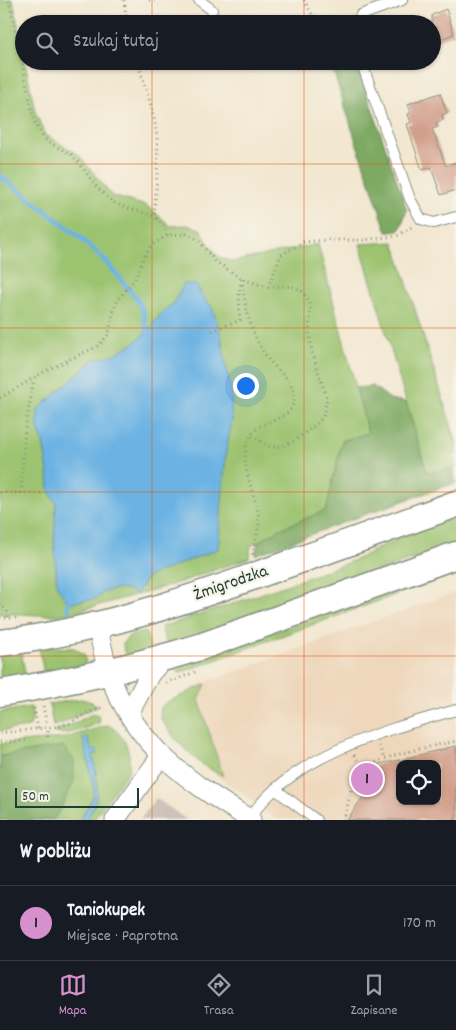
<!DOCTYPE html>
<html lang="pl">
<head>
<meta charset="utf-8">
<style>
	body { margin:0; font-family:Dekko,sans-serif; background:#242831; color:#f1f3f6 }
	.controls { position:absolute; right:15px; bottom:15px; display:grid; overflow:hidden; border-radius:10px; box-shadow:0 1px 4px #0004 }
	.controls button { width:45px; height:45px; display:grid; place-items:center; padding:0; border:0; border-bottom:1px solid #363941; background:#171b24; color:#f1f3f6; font:25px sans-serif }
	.scale { position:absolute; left:15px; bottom:12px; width:124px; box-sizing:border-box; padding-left:5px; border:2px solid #1f3d34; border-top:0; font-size:14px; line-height:18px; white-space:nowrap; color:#1f3d34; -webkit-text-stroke:4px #f7f3e8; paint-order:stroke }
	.you { position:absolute; left:245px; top:385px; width:18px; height:18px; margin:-12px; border:4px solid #fff; border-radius:50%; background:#1a73e8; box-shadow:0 0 0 8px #1a73e833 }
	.badge { display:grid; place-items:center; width:32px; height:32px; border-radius:50%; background:#d690ce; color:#111; font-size:16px; font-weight:700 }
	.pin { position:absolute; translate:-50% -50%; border:2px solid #fff; box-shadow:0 1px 5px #0006 }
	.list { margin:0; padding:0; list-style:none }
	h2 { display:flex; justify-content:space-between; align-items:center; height:65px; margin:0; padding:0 20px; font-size:21px }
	h2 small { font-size:16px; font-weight:400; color:#9ea1a6 }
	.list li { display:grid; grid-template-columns:32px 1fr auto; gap:15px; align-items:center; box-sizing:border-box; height:75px; padding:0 20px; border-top:1px solid #363941 }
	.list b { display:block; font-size:19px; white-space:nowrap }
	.list p { margin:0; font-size:16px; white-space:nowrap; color:#9ea1a6 }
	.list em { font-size:16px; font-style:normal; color:#9ea1a6 }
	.icon { flex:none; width:28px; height:28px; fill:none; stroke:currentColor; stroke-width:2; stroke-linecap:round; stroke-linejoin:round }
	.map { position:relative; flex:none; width:456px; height:820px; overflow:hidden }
	.search { position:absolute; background:#171b24; box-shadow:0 1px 4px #0004; left:15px; right:15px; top:15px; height:55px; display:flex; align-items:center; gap:12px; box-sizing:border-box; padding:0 18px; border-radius:28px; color:#9ea1a6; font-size:19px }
	.sheet { height:140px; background:#171b24 }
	nav { display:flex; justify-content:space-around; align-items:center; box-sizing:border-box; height:70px; border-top:1px solid #363941; background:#171b24; font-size:14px; color:#9ea1a6 }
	nav a { display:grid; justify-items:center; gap:2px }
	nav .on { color:#d690ce }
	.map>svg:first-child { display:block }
</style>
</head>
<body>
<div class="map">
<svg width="456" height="820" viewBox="0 0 456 820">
	<rect width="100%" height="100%" fill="#f7f3e8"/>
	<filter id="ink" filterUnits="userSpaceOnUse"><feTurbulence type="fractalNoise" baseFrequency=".02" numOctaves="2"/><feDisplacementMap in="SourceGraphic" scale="10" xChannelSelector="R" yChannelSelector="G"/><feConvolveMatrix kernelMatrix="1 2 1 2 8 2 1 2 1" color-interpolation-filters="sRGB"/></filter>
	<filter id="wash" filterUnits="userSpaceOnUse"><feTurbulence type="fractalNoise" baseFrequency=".0096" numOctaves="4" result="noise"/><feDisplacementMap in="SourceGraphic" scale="20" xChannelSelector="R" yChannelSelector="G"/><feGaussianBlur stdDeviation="1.12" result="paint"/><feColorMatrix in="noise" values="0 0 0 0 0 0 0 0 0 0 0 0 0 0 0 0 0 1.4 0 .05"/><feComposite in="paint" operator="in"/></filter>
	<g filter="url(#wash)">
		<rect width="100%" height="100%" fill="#f2e7d0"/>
		<path fill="#eed7bb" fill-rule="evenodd" d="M456,592V820H277L201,764L176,740L167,729L160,716V711L165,704L203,683ZM400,764H437V801H400Z"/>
		<path fill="#ccc2b9" d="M156,798L187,820H140Z"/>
		<g fill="#9cc36f" stroke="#5e8052">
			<path d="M0,0H13L24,54V61H25L35,111L45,135L78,154L112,196L147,206L171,226L187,225L200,229L216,255L231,262L318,244L368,433L342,441L326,511C300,521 274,531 251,546L249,558L175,584L67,614C45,617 23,613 0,614Z"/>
			<path d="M394,242L456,441V455L453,456L456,468L453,469L427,473L360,244Z"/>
			<path d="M456,515V544L167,646L161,627L229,605L309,577L357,559L405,535Z"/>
			<path d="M456,566V573L179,673L175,671V668Z"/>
			<path d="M146,632L151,650L129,655L124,652L123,643L129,636Z"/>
			<path d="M39,647L74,648L84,654L86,663L83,666L44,675Z"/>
			<path d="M21,651L26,678L0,682V654Z"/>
			<path d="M206,684L199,700L223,776L201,764L176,740L162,721L160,716L161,707L165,703Z"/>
			<path d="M81,699L92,702L98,707C82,711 69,723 53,726L49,704Z"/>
			<path d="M31,707L33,718L29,727L0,731V712Z"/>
			<path d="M92,714L98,715L100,721L99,723C89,727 63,738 54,732V731L73,724Z"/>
			<path d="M108,725C125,734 133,754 128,772L93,820H86L90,814L98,785L93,755L97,754L92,751L88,737L90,771L94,790L93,797L80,820H0V744L65,738Z"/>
		</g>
		<g fill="#7da962" stroke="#4e734b">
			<path d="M330,61H356L407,210L400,229L392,232H387L359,151Z"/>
			<path d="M373,386L390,399L406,402L427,473L453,469L456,483C388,505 322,531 255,555L258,542L280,529L326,510L342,441L368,433L356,388Z"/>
			<path d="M63,746L74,760V781L59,812L53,820H0V756Z"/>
		</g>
		<g fill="#6cb3e3" stroke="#46788c">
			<path d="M184,284L196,285L204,298L212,307L220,331L231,392L232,421L226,452L218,549L149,576L136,594L128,590L114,589L103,593L95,599L68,603L57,586L54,541L56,503L49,491L48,472L43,441L38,430V409L95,359L113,355L134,343L147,332L163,311L173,304Z"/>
			<path d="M88,737L92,751L96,749L98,754L93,755C97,780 102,798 86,820H80L93,797L94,790L83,738Z"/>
		</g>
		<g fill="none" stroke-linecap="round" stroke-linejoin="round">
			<g stroke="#6cb3e3" stroke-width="5">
				<path d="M0,176L81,238L106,262L137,299L143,311L147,332"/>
				<path d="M68,610V603"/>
			</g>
		</g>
		<g id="blocks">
			<g fill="#d19e8a">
				<path d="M446,9L454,34L432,42V15Z"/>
				<path d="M440,93L447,113L442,115L443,120L436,122L438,127L432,129L446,166L456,162V190L441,195L431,167L422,170L407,124L411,123L408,114L411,113L408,104Z"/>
				<path d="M456,746V820H347L372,784L362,778L369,770L379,764L400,760V801H437V764H404L403,759Z"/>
			</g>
		</g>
	</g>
	<g filter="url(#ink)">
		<use href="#blocks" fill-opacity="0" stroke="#889282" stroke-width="1"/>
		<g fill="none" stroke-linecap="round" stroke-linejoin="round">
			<defs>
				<g id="service">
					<path d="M199,0L212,10"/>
					<path d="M356,24L361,15L402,0"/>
					<path d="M361,61L410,199L421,219L434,223L456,217"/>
					<path d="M275,789L316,820"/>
					<path d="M249,819C291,755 386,730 456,710"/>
				</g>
				<g id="minor">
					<path d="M97,625C101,641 104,658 109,674C136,747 188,781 251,820"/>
					<path d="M129,713L150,674L165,657"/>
					<path d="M115,820L161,756"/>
				</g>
				<g id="secondary">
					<path d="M0,643C94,632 185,601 274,569C335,548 395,526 456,504"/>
					<path d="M0,693C68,682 134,667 200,647L456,555"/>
				</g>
			</defs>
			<use href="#service" stroke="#889282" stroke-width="12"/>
			<use href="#minor" stroke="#889282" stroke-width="21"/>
			<use href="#secondary" stroke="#889282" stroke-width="29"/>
			<g stroke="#889282" stroke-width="3" stroke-dasharray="1 4" stroke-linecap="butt">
				<path d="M9,0L34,120C38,129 43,139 51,144C58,148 66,150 72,155C87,170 96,192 115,203C136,214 159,209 168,235"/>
				<path d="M124,0L127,24"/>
				<path d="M149,0H158"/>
				<path d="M304,0L313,16L346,23"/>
				<path d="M219,18L224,24"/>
				<path d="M316,24L328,21"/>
				<path d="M137,61C145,86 154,111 157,137C159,163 156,189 154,215"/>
				<path d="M242,279C245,309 251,336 269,360C278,371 295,382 294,397C294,425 258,415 248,441C240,460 251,485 256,504C257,509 259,514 259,519C259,531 254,544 252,556"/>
				<path d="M268,287L281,255L303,242L327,240H363L397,236L413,226"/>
				<path d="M212,331L240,320L239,291L241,283"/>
				<path d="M0,398L47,370L98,346L109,334L113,312L118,299L135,279L146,253L153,244L168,235L186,234L192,236L198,240L215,261L242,279L268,287L291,286L301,290L307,298L311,306L309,331L312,352L327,399L323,416L318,423L293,442L286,445L277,447L268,446L251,435"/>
				<path d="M0,492L42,493"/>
				<path d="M21,493L25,429L34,379"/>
				<path d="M0,604L7,611L8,618"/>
				<path d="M0,618H16"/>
				<path d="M166,683L198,671"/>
				<path d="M43,706L47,725"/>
				<path d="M34,708L38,729"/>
				<path d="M48,731V738"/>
				<path d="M0,733L61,726L71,723L87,713L104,707"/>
				<path d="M0,742L30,740"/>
				<path d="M379,746L384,758"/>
				<path d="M354,755L363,769"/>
				<path d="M343,820C349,807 349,791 355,779C366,756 432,747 456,741"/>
			</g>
			<use href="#service" stroke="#fff" stroke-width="10"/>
			<use href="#minor" stroke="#fff" stroke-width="19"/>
			<use href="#secondary" stroke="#fff" stroke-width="26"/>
		</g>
	</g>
	<path fill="none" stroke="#de580e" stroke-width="1" stroke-opacity="0.55" d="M152,0V24M304,0V24M152,61V820M304,61V820M0,164H456M0,328H456M0,492H456M0,656H456"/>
	<g text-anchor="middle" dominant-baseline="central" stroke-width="4.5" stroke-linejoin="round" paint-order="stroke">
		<g font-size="18" fill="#1f3d34" stroke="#f7f3e8">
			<text transform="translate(231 584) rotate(-19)">Żmigrodzka</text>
		</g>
	</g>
</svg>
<div class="controls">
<button><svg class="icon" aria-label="locate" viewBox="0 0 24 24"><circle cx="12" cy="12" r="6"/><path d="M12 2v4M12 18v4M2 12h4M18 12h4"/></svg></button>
</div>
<div class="scale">50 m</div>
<div class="you"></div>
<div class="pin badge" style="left:367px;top:779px">1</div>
<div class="search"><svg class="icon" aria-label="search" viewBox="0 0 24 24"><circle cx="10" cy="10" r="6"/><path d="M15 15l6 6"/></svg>Szukaj tutaj</div>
</div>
<section class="sheet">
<h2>W pobliżu<small></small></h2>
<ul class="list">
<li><span class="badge">1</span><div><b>Taniokupek</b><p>Miejsce · Paprotna</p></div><em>170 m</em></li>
</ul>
</section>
<nav>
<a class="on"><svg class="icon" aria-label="map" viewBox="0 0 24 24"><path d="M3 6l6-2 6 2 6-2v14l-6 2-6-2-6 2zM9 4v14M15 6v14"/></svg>Mapa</a>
<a><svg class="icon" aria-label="directions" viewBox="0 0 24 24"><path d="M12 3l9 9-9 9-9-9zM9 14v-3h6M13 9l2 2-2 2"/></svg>Trasa</a>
<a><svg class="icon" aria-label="saved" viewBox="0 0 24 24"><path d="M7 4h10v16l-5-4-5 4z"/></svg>Zapisane</a>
</nav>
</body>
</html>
